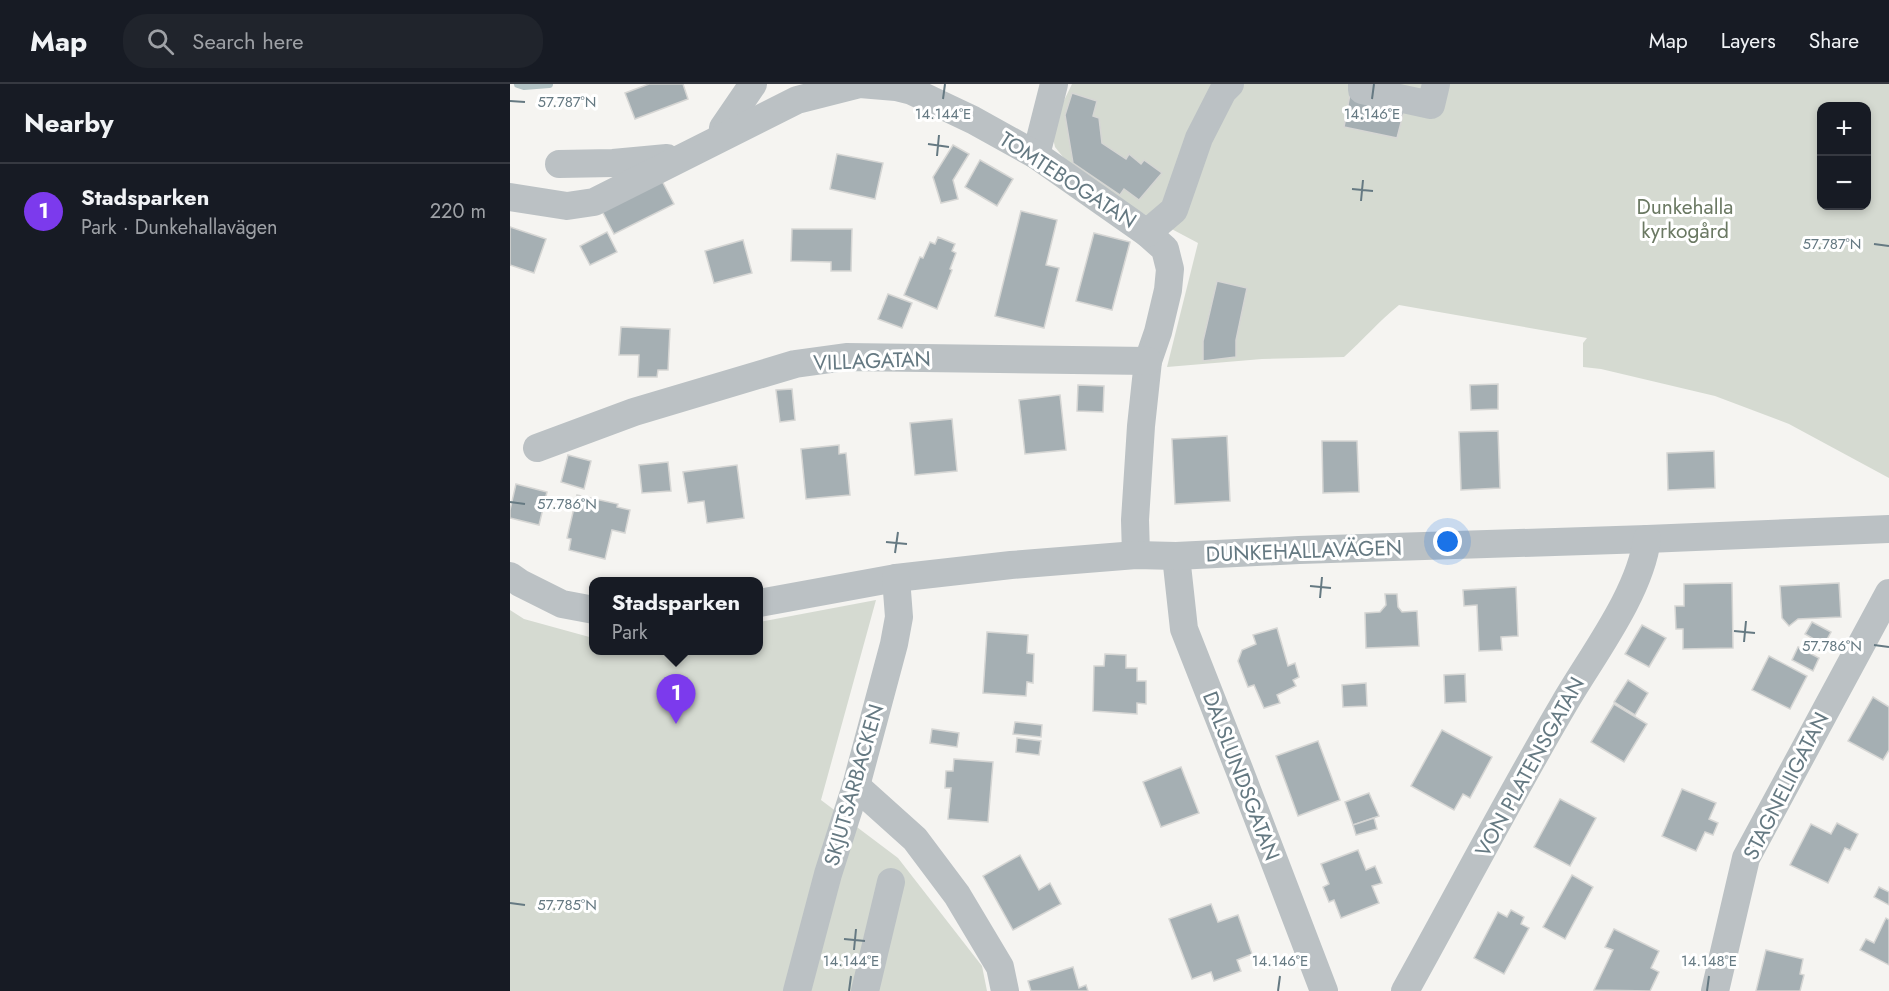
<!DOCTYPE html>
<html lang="en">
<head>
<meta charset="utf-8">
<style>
	body { margin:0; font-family:Jost,sans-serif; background:#20242c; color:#f1f3f6 }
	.controls { position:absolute; right:18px; top:18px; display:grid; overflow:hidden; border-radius:12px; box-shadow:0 3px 9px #0003 }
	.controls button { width:54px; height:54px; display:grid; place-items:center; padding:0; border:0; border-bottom:2px solid #363941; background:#171b24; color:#f1f3f6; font:30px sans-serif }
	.you { position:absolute; left:938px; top:458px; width:21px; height:21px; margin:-15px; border:4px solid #fff; border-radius:50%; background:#1a73e8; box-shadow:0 0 0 9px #1a73e833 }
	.badge { display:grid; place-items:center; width:39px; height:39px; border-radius:50%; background:#7c3aed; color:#fff; font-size:20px; font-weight:700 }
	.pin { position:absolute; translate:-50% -50px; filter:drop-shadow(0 2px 3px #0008) }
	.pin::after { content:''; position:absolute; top:32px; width:21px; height:18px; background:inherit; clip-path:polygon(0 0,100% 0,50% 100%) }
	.popup { position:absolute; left:79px; top:493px; width:174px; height:78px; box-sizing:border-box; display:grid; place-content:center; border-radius:12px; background:#171b24; filter:drop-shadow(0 2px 4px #0005); font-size:20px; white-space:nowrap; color:#9ea1a6 }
	.popup b { font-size:22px; color:#f1f3f6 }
	.popup::after { content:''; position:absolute; left:50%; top:100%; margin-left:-12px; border:12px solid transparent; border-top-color:#171b24 }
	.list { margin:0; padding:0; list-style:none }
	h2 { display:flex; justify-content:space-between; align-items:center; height:78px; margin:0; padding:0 24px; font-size:26px }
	h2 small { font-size:20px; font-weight:400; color:#9ea1a6 }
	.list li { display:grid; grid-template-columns:39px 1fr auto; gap:18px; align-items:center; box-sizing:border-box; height:96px; padding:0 24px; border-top:2px solid #363941 }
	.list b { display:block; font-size:22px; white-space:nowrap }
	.list p { margin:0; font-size:20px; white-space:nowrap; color:#9ea1a6 }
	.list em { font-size:20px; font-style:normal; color:#9ea1a6 }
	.icon { flex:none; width:33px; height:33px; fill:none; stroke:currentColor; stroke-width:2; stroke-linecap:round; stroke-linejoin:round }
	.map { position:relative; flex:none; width:1379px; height:907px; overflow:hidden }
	header { display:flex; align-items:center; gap:36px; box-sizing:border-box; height:84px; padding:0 30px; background:#171b24; border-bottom:2px solid #363941 }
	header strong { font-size:28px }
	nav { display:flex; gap:33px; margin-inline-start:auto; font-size:21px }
	.search { width:420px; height:54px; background:#20242c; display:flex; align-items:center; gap:15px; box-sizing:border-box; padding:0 21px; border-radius:24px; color:#9ea1a6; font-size:22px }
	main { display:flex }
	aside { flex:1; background:#171b24 }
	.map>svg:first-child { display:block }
</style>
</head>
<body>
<header>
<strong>Map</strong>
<div class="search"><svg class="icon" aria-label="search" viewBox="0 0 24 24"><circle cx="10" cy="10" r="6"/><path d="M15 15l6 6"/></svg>Search here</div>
<nav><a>Map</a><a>Layers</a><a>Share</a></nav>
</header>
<main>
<aside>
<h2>Nearby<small></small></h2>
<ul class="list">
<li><span class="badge">1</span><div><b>Stadsparken</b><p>Park · Dunkehallavägen</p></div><em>220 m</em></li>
</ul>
</aside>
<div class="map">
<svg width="1379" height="907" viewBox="0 0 1379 907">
	<rect width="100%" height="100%" fill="#f5f4f1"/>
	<g fill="#d5dad1" fill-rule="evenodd">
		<path d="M562,0H1379V394L1279,340L1205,312L1091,285L1073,283V259L1077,254L889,221C869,237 853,256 834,273L752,275L657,283L688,159L639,133L564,87L545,63L542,50L545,35ZM1312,22H1356V122H1312Z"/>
		<path d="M366,516L311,716L388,774L472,882L477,907H0V526L14,535L83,554L84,566H249V538Z"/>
	</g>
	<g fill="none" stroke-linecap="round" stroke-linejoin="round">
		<path stroke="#b3c3c5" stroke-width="8" d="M8,0L14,2L39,0"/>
	</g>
	<g fill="#a5afb3" stroke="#d6d6d4" stroke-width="1.5">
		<path d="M139,0H173L178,15L125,35L115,9Z"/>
		<path d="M562,9L587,17L583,32L589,34L592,59L616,75L619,70L631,80L634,76L652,89L629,116L614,105L610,111L563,79L555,31Z"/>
		<path d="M840,10L894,27L887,54L834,43Z"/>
		<path d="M443,61L459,70L443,96L448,115L431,119L423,93Z"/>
		<path d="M327,70L373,79L365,115L320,105Z"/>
		<path d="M470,76L503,95L487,122L455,103Z"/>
		<path d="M151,95L164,120L104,150L91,125Z"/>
		<path d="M511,127L547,136L536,181L549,184L534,244L485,232Z"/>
		<path d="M0,143L36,155L24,189L0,181Z"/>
		<path d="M282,145H342L341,187H321V178L281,177Z"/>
		<path d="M97,148L107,168L80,181L70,162Z"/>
		<path d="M584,149L620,158L602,226L566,217Z"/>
		<path d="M428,153L445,160L442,167L446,169L440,185L442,186L427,225L394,211L410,173L413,174L420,158L425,160Z"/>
		<path d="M233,156L242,189L204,199L195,167Z"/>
		<path d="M707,197L737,204L726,256V273L693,277V257Z"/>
		<path d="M378,210L402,219L392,244L368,235Z"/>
		<path d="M111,243L160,245L158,286H148L147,293H128L129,271H109Z"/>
		<path d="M988,300V325L961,326L960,301Z"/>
		<path d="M568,301L594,302L593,328L567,327Z"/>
		<path d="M282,305L285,336L270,338L266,306Z"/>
		<path d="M550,311L556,366L515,370L509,316Z"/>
		<path d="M442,335L447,387L405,391L400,339Z"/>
		<path d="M988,347L990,404L951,406L949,348Z"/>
		<path d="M717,352L720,417L665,420L662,355Z"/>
		<path d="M812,357H847L849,408L813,409Z"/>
		<path d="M329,361V370L336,369L340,411L296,415L291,365Z"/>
		<path d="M1204,367L1205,404L1158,406L1157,369Z"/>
		<path d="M58,371L81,377L74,405L51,398Z"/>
		<path d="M158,378L161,407L132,409L129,381Z"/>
		<path d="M227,381L234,434L197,439L194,417L178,419L173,388Z"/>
		<path d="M6,400L37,408L29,441L0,434V426Z"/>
		<path d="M67,411L108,420L107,423L120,426L115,449L102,446L95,475L59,466L61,455L57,454Z"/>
		<path d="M1222,499L1223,564L1173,565V545H1166L1165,522H1174V500Z"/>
		<path d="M1329,499L1331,533L1288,535L1279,542L1272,534L1270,502Z"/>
		<path d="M1006,503L1008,552L991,553L992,566L969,567L967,521L954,522L953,506Z"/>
		<path d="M875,510H887L888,523L892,528L907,527L909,562L856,564L855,529L870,528L876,521Z"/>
		<path d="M1302,538L1321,548L1314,561L1295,550Z"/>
		<path d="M1132,541L1156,554L1139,583L1115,570Z"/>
		<path d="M767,544L778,582L785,579L789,593L783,596L786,602L767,611L770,619L754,624L744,601L738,603L728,577L732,566L746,560L743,551Z"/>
		<path d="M477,548L518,551L517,569L524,570L523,599L517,598L516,612L473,609Z"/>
		<path d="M1288,563L1309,574L1303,587L1282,576Z"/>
		<path d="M595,570L616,571V584H627V597H636V620L627,619V630L583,627L584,582H594Z"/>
		<path d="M1259,572L1297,592L1280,625L1242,606Z"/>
		<path d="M955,590L956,618L935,619L934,591Z"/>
		<path d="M1118,596L1138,609L1125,631L1104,618Z"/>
		<path d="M856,599L857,622L833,623L832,601Z"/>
		<path d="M1363,613L1379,623V666L1373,676L1338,657Z"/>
		<path d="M1104,620L1137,640L1114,678L1081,658Z"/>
		<path d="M505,638L532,641L531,653L503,650Z"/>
		<path d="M422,645L449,649L447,663L420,659Z"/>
		<path d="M932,646L982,673L960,714L953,710L944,726L901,702Z"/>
		<path d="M507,654L531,657L529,671L506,668Z"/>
		<path d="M808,657L830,716L788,732L766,672Z"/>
		<path d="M444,675L483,678L478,738L438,735L441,704H435L436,687H443Z"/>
		<path d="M671,683L689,729L651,743L633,698Z"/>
		<path d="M1172,705L1206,719L1199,735L1208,739L1203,751L1195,748L1186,767L1152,752Z"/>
		<path d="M859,709L869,732L843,741L835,718Z"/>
		<path d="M1050,715L1086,734L1060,782L1024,763Z"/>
		<path d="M864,734L867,745L846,751L843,741Z"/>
		<path d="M1327,739L1348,750L1340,766L1335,764L1318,799L1280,781L1301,740L1321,750Z"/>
		<path d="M848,766L856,786L865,782L872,799L862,802L869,819L831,834L824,816L819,818L813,803L819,800L811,780Z"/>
		<path d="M510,771L529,806L540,799L551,820L503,846L473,792Z"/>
		<path d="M1062,791L1083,803L1055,855L1033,843Z"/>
		<path d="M1369,803L1379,808V821L1364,813Z"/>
		<path d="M701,820L708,838L728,831L742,870L727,876L731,887L704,897L701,888L682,895L659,835Z"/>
		<path d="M1001,826L1014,833L1011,840L1019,844L994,890L964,874L988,828L997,833Z"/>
		<path d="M1376,834L1379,836V881L1350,866L1356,855L1364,859Z"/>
		<path d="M1104,845L1149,867L1141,884L1149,888L1140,907L1084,906L1103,866L1095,863Z"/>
		<path d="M1256,866L1293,875L1290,890L1294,891L1290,907H1246Z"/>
		<path d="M563,883L569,904L576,901L578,907H521L518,897Z"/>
	</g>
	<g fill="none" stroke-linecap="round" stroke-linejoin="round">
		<g stroke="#bbc1c4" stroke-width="28">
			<path d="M852,0V6L921,21L926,0"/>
			<path d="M212,53L213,44L243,0"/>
			<path d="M526,71L544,0"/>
			<path d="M49,80L103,79L157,74"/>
			<path d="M0,113L57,122L84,118L287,16L350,0L386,3L402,7L463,36L526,71L637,149L655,165L660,185L658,206L648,248L638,277L631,342L625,436L626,471"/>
			<path d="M637,149L664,126L689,54L713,7L720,0"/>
			<path d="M27,364L124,328L285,280L336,273L638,277"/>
			<path d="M666,472L674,545L729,685L814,907"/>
			<path d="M0,492L10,499L52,520L84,526"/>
			<path d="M249,519L386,494L501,481L626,471L666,472L789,466L1137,455L1379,445"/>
			<path d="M346,702L405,755L447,811L490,883L495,907"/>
			<path d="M287,907L318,790L346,702L384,560L389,533L386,494"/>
			<path d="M355,907L381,798"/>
			<path d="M895,907C948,812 998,715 1054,620C1081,573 1130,510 1137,455"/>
			<path d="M1205,907L1236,774L1379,509"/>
		</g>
	</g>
	<path fill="none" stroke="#657982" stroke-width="2" d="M433,15L435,0M862,15L864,0M0,17L15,18M418,60L439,63M427,72L429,51M842,105L863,107M851,117L853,96M1364,160L1379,162M0,418L15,420M376,458L397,460M385,469L388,448M800,502L821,504M810,514L812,493M1224,547L1245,549M1234,558L1236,537M1364,561L1379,563M0,819L15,821M334,855L355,857M344,866L346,845M339,907L341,892M768,907L770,892M1197,907L1199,892"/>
	<g text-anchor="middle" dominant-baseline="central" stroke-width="6" stroke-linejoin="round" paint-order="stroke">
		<g font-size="21" fill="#657982" stroke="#fff">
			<text transform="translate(558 96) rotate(33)">TOMTEBOGATAN</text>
			<text transform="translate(362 277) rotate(-2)">VILLAGATAN</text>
			<text transform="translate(794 467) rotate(-2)">DUNKEHALLAVÄGEN</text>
			<text transform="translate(1020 683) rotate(-61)">VON PLATENSGATAN</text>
			<text transform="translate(731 692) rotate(69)">DALSLUNDSGATAN</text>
			<text transform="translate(344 701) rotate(-74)">SKJUTSARBACKEN</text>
			<text transform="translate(1276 702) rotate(-63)">STAGNELIIGATAN</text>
		</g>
		<g font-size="21" fill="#6b7963" stroke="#fff">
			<text x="1175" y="123">Dunkehalla<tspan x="1175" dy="24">kyrkogård</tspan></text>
		</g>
	</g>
	<g font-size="15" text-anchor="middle" fill="#657982" stroke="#fff" stroke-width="6" stroke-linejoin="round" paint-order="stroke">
		<text x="57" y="23">57.787°N</text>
		<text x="433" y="35">14.144°E</text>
		<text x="862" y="35">14.146°E</text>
		<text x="1322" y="165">57.787°N</text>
		<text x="57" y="425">57.786°N</text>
		<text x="1322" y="567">57.786°N</text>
		<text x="57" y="826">57.785°N</text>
		<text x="341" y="882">14.144°E</text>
		<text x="770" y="882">14.146°E</text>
		<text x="1199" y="882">14.148°E</text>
	</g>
</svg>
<div class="controls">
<button>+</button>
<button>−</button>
</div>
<div class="you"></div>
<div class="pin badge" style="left:166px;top:640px">1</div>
<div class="popup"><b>Stadsparken</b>Park</div>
</div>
</main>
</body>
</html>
